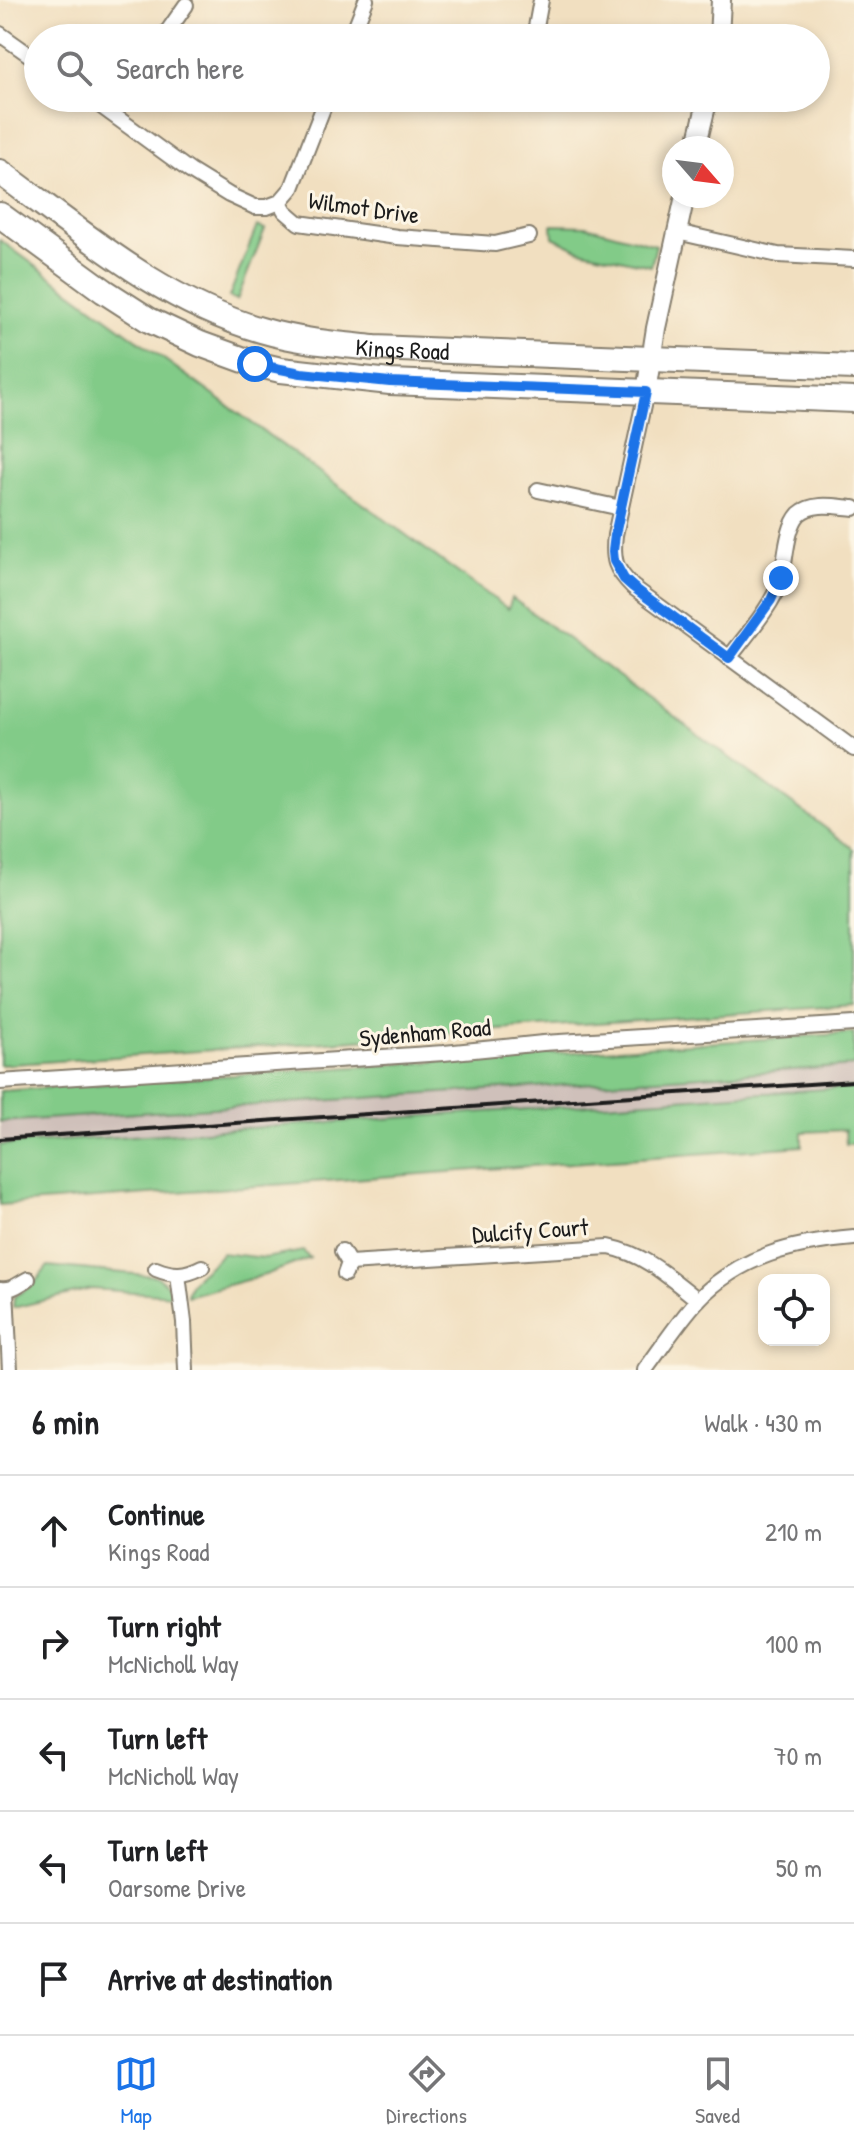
<!DOCTYPE html>
<html lang="en">
<head>
<meta charset="utf-8">
<style>
	body { margin:0; font-family:"Patrick Hand",sans-serif; background:#f6f6f6; color:#202124 }
	.controls { position:absolute; right:24px; bottom:24px; display:grid; overflow:hidden; border-radius:16px; box-shadow:0 4px 12px #0003 }
	.controls button { width:72px; height:72px; display:grid; place-items:center; padding:0; border:0; border-bottom:2px solid #e0e0e0; background:#fff; color:#202124; font:40px sans-serif }
	.compass { position:absolute; left:662px; top:136px; width:72px; height:72px; border-radius:50%; background:#fff; box-shadow:0 4px 12px #0003; rotate:118deg }
	.stop { position:absolute; width:24px; height:24px; margin:-18px; border:6px solid #1a73e8; border-radius:50%; background:#fff }
	.stop.end { background:#1a73e8; border-color:#fff; box-shadow:0 2px 8px #0008 }
	.list { margin:0; padding:0; list-style:none }
	h2 { display:flex; justify-content:space-between; align-items:center; height:104px; margin:0; padding:0 32px; font-size:34px }
	h2 small { font-size:26px; font-weight:400; color:#757577 }
	.list li { display:grid; grid-template-columns:52px 1fr auto; gap:24px; align-items:center; box-sizing:border-box; height:112px; padding:0 32px; border-top:2px solid #e0e0e0 }
	.list b { display:block; font-size:30px; white-space:nowrap }
	.list p { margin:0; font-size:26px; white-space:nowrap; color:#757577 }
	.list em { font-size:26px; font-style:normal; color:#757577 }
	.icon { flex:none; width:44px; height:44px; fill:none; stroke:currentColor; stroke-width:2; stroke-linecap:round; stroke-linejoin:round }
	.map { position:relative; flex:none; width:854px; height:1370px; overflow:hidden }
	.search { position:absolute; background:#fff; box-shadow:0 4px 12px #0003; left:24px; right:24px; top:24px; height:88px; display:flex; align-items:center; gap:20px; box-sizing:border-box; padding:0 28px; border-radius:44px; color:#757577; font-size:30px }
	.sheet { height:664px; background:#fff }
	nav { display:flex; justify-content:space-around; align-items:center; box-sizing:border-box; height:112px; border-top:2px solid #e0e0e0; background:#fff; font-size:22px; color:#757577 }
	nav a { display:grid; justify-items:center; gap:4px }
	nav .on { color:#1a73e8 }
	.map>svg:first-child { display:block }
</style>
</head>
<body>
<div class="map">
<svg width="854" height="1370" viewBox="0 0 854 1370">
	<rect width="100%" height="100%" fill="#fcf5e5"/>
	<filter id="ink" filterUnits="userSpaceOnUse"><feTurbulence type="fractalNoise" baseFrequency=".0125" numOctaves="2"/><feDisplacementMap in="SourceGraphic" scale="16" xChannelSelector="R" yChannelSelector="G"/><feConvolveMatrix kernelMatrix="1 2 1 2 8 2 1 2 1" color-interpolation-filters="sRGB"/></filter>
	<filter id="wash" filterUnits="userSpaceOnUse"><feTurbulence type="fractalNoise" baseFrequency=".006" numOctaves="4" result="noise"/><feDisplacementMap in="SourceGraphic" scale="32" xChannelSelector="R" yChannelSelector="G"/><feGaussianBlur stdDeviation="1.8" result="paint"/><feColorMatrix in="noise" values="0 0 0 0 0 0 0 0 0 0 0 0 0 0 0 0 0 1.4 0 .05"/><feComposite in="paint" operator="in"/></filter>
	<g filter="url(#wash)">
		<rect width="100%" height="100%" fill="#f1dfc0"/>
		<path fill="#cfc0ba" d="M854,1066V1087L0,1145V1122Z"/>
		<g fill="#82cb88" stroke="#4f7452" stroke-width="2">
			<path d="M552,225L586,226L656,245L651,266L580,250L553,237Z"/>
			<path d="M257,226L265,229L237,300L229,297Z"/>
			<path d="M0,240L508,609L512,598L854,849V1005L0,1065Z"/>
			<path d="M854,1033V1066L0,1122V1091Z"/>
			<path d="M854,1087V1144H846L845,1130L802,1132V1146L0,1205V1145Z"/>
			<path d="M303,1251L310,1258L265,1275L187,1296C188,1275 211,1270 221,1253L265,1258Z"/>
			<path d="M48,1266L156,1276C164,1281 170,1286 173,1295L91,1289L13,1308L14,1297L33,1285Z"/>
		</g>
	</g>
	<g filter="url(#ink)">
		<g fill="none" stroke-linecap="round" stroke-linejoin="round">
			<defs>
				<g id="minor">
					<path d="M0,34L38,61"/>
					<path d="M163,38L186,5"/>
					<path d="M351,38L366,0"/>
					<path d="M534,38L541,0"/>
					<path d="M90,98L190,171L229,195L255,207H267L280,202L285,211L299,223L397,237L495,244L529,236"/>
					<path d="M111,113L121,98"/>
					<path d="M280,202L292,188L327,98"/>
					<path d="M677,232L778,255L854,259"/>
					<path d="M646,392L615,535C612,560 615,569 633,587L854,749"/>
					<path d="M538,490L621,508"/>
					<path d="M729,658C745,637 774,604 781,579C786,561 786,528 799,514C813,501 838,507 854,508"/>
					<path d="M0,1082L444,1053L543,1043L854,1024"/>
					<path d="M342,1251L349,1263L345,1274"/>
					<path d="M349,1263L609,1247C645,1254 670,1278 698,1300"/>
					<path d="M156,1269C173,1276 185,1276 202,1267"/>
					<path d="M178,1275L184,1322L186,1370"/>
					<path d="M0,1289C11,1291 19,1284 28,1279"/>
					<path d="M6,1290L10,1370"/>
					<path d="M645,1370C662,1347 678,1322 697,1301C740,1255 795,1243 854,1238"/>
				</g>
				<g id="tertiary">
					<path d="M719,38L721,0"/>
					<path d="M696,148L708,98"/>
					<path d="M646,392L656,328L685,196"/>
				</g>
				<g id="primary">
					<path id="s1" d="M0,172C82,232 161,301 261,330C298,341 336,344 375,348L854,367"/>
					<path d="M0,215L104,291L149,320L200,344L255,364L281,370L390,382L854,400"/>
				</g>
			</defs>
			<use href="#minor" stroke="#867e6e" stroke-width="18"/>
			<use href="#tertiary" stroke="#867e6e" stroke-width="22"/>
			<use href="#primary" stroke="#867e6e" stroke-width="28"/>
			<use href="#minor" stroke="#fff" stroke-width="14"/>
			<use href="#tertiary" stroke="#fff" stroke-width="18"/>
			<use href="#primary" stroke="#fff" stroke-width="24"/>
			<path stroke="#1c1c1c" stroke-width="4" d="M0,1139L854,1081"/>
		</g>
	</g>
	<g fill="none" stroke-linecap="round" stroke-linejoin="round" filter="url(#ink)">
		<path stroke="#1a73e8" stroke-width="10" d="M255,364L301,373L390,382L646,392L615,535L613,551L614,561L624,579L633,587L729,658L771,600L781,578"/>
	</g>
	<g text-anchor="middle" dominant-baseline="central" stroke-width="6" stroke-linejoin="round" paint-order="stroke">
		<g font-size="24" fill="#1c1c1c" stroke="#fcf5e5">
			<text transform="translate(364 207) rotate(8)">Wilmot Drive</text>
			<text stroke="none"><textPath href="#s1" startOffset="450">Kings Road</textPath></text>
			<text transform="translate(425 1032) rotate(-5)">Sydenham Road</text>
			<text transform="translate(530 1230) rotate(-4)">Dulcify Court</text>
		</g>
	</g>
</svg>
<div class="controls">
<button><svg class="icon" aria-label="locate" viewBox="0 0 24 24"><circle cx="12" cy="12" r="6"/><path d="M12 2v4M12 18v4M2 12h4M18 12h4"/></svg></button>
</div>
<svg class="compass" viewBox="-18 -18 36 36"><path d="M0-13l5 13h-10z" fill="#e53935"/><path d="M0 13l5-13h-10z" fill="#757577"/></svg>
<div class="stop" style="left:255px;top:364px"></div>
<div class="stop end" style="left:781px;top:578px"></div>
<div class="search"><svg class="icon" aria-label="search" viewBox="0 0 24 24"><circle cx="10" cy="10" r="6"/><path d="M15 15l6 6"/></svg>Search here</div>
</div>
<section class="sheet">
<h2>6 min<small>Walk · 430 m</small></h2>
<ul class="list">
<li><svg class="icon" aria-label="ahead" viewBox="0 0 24 24"><path d="M12 20V5M6 11l6-6 6 6"/></svg><div><b>Continue</b><p>Kings Road</p></div><em>210 m</em></li>
<li><svg class="icon" aria-label="right" viewBox="0 0 24 24"><path d="M7 20v-9h11M14 6l5 5-5 5"/></svg><div><b>Turn right</b><p>McNicholl Way</p></div><em>100 m</em></li>
<li><svg class="icon" aria-label="left" viewBox="0 0 24 24"><path d="M17 20v-9H6M10 6l-5 5 5 5"/></svg><div><b>Turn left</b><p>McNicholl Way</p></div><em>70 m</em></li>
<li><svg class="icon" aria-label="left" viewBox="0 0 24 24"><path d="M17 20v-9H6M10 6l-5 5 5 5"/></svg><div><b>Turn left</b><p>Oarsome Drive</p></div><em>50 m</em></li>
<li><svg class="icon" aria-label="arrive" viewBox="0 0 24 24"><path d="M6 21V4h12l-3 4 3 4H6"/></svg><div><b>Arrive at destination</b></div></li>
</ul>
</section>
<nav>
<a class="on"><svg class="icon" aria-label="map" viewBox="0 0 24 24"><path d="M3 6l6-2 6 2 6-2v14l-6 2-6-2-6 2zM9 4v14M15 6v14"/></svg>Map</a>
<a><svg class="icon" aria-label="directions" viewBox="0 0 24 24"><path d="M12 3l9 9-9 9-9-9zM9 14v-3h6M13 9l2 2-2 2"/></svg>Directions</a>
<a><svg class="icon" aria-label="saved" viewBox="0 0 24 24"><path d="M7 4h10v16l-5-4-5 4z"/></svg>Saved</a>
</nav>
</body>
</html>
